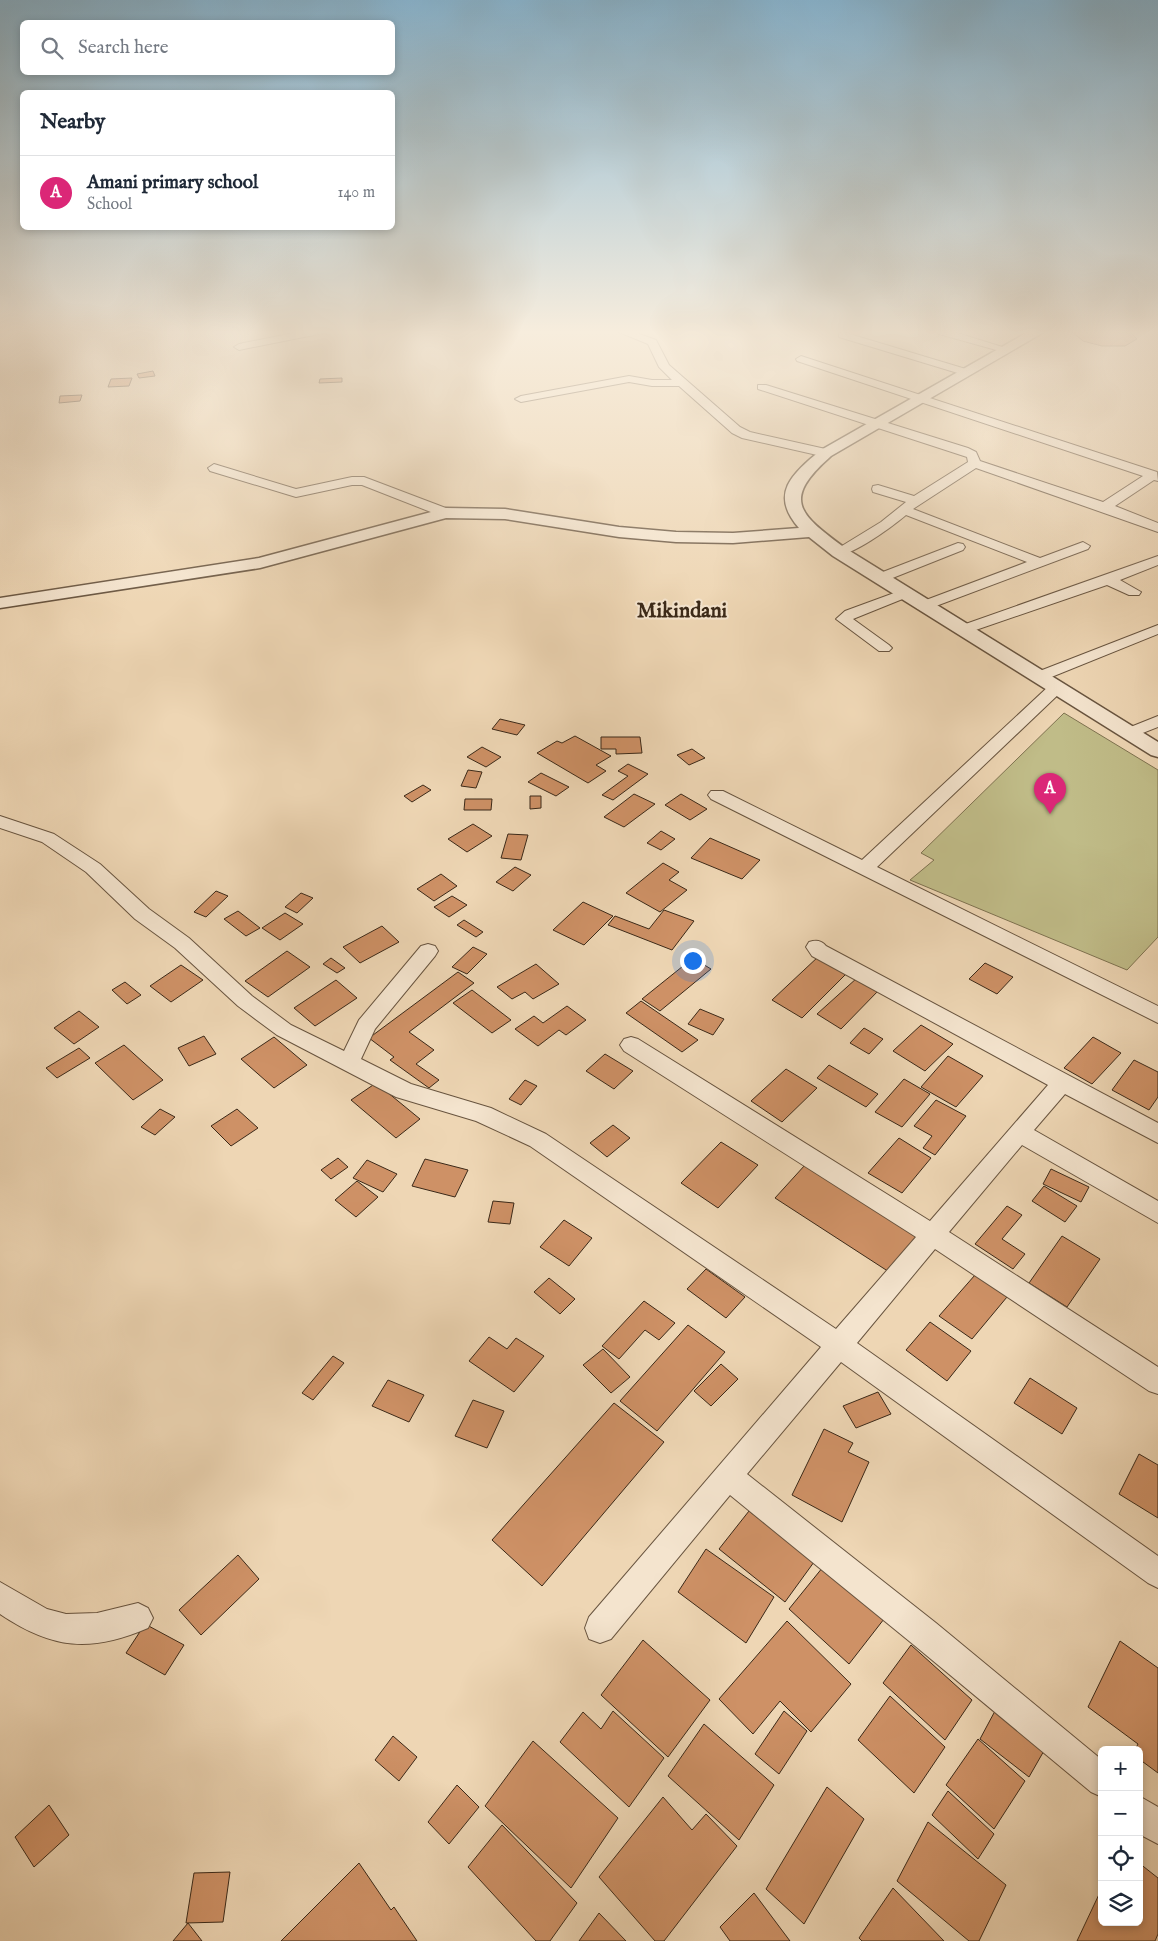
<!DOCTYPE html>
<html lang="en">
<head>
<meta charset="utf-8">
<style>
	body { margin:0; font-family:"IM FELL English",serif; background:#f6f6f7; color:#1f2937 }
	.controls { position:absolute; right:15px; bottom:15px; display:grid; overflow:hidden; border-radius:8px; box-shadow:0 2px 8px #0003 }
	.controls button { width:45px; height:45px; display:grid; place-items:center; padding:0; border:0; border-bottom:1px solid #e0e1e3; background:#fff; color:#1f2937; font:25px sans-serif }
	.you { position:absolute; left:692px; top:960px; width:18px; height:18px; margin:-12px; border:4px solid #fff; border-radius:50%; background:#1a73e8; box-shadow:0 0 0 8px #1a73e833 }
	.badge { display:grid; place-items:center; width:32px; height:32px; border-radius:50%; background:#db2777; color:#fff; font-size:16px; font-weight:700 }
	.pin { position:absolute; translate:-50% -41px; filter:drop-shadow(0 1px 2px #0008) }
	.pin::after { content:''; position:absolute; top:26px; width:18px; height:15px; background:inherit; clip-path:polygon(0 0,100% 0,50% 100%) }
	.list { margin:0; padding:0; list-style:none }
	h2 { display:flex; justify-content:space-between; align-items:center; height:65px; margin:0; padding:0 20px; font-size:21px }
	h2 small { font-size:16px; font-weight:400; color:#747a83 }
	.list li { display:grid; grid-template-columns:32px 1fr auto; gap:15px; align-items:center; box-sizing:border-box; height:75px; padding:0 20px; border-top:1px solid #e0e1e3 }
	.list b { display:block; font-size:19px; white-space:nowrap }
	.list p { margin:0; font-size:16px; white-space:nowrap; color:#747a83 }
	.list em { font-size:16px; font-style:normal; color:#747a83 }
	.icon { flex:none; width:28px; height:28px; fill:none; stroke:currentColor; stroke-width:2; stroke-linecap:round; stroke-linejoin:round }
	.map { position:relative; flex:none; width:1158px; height:1941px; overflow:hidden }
	.search { position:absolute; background:#fff; box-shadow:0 2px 8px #0003; left:20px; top:20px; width:375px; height:55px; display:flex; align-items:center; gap:12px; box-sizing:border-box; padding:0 18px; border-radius:8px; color:#747a83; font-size:19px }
	.panel { position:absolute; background:#fff; box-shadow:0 2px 8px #0003; left:20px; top:90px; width:375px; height:140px; border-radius:8px }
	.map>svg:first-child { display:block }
</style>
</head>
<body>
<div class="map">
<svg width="1158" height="1941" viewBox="0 0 1158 1941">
	<rect width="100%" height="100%" fill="#eed6b4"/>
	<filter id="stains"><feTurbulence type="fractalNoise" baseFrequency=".004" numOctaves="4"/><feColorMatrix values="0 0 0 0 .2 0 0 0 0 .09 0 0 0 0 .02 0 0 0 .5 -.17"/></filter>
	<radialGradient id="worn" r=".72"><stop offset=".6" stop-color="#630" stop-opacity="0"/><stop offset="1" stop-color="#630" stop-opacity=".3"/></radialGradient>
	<path fill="#c0bc88" stroke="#7e7250" d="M1064,713L1158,770V937L1127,970L910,880L934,860L921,853Z"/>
	<g fill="#ce9166" stroke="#3b2918">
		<path d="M1072,332H1130L1137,339L1125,346H1102L1083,341Z"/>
		<path d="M153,371L155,376L139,378L137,374Z"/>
		<path d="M132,378L129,386L108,387L111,379Z"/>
		<path d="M342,378V382L319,383L320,379Z"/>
		<path d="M82,395L80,401L59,403L60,396Z"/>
		<path d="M500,719L525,725L517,735L492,729Z"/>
		<path d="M575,736L611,756L596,765L606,771L588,783L537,753L557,741L562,743Z"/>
		<path d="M601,737H640L642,753L616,754V749H601Z"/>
		<path d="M482,747L501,757L486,767L467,757Z"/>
		<path d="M692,749L705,758L689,765L677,755Z"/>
		<path d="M628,764L648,774L613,800L602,795L628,776L618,771Z"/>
		<path d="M468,770L482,772L476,788L461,786Z"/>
		<path d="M541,773L569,787L556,796L528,782Z"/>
		<path d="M423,785L431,790L412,802L404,796Z"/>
		<path d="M634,794L655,804L624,827L604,817Z"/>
		<path d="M681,794L707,809L690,820L665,805Z"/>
		<path d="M530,796H541V808L530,809Z"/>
		<path d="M465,799H492L491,810H464Z"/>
		<path d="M473,824L492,836L467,852L448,839Z"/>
		<path d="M661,831L675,839L661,850L647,843Z"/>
		<path d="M508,834L528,835L521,860L501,858Z"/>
		<path d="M710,838L760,860L742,879L691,858Z"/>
		<path d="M663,863L679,872L669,880L687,890L660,912L626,893Z"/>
		<path d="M515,867L531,875L513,891L496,882Z"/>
		<path d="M441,874L457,886L434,901L417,889Z"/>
		<path d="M216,891L228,896L206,917L194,912Z"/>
		<path d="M301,893L313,898L297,913L285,907Z"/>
		<path d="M452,896L467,905L449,917L434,907Z"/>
		<path d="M583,902L613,916L584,945L553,930Z"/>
		<path d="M664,910L694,921L672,950L608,925L615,916L649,929Z"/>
		<path d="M238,911L260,928L246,936L224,919Z"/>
		<path d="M285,913L303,924L280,940L262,928Z"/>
		<path d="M464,920L483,932L476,937L457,925Z"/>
		<path d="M382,926L399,942L360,963L343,947Z"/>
		<path d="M473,947L487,954L467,974L452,967Z"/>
		<path d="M287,951L310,967L268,997L245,981Z"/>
		<path d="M819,956L848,972L802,1018L772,1000Z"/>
		<path d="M331,958L345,968L337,973L323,964Z"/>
		<path d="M693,958L711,969L660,1011L642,999Z"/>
		<path d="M985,963L1013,977L997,994L969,979Z"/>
		<path d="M536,964L559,984L533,999L525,992L512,999L497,987Z"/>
		<path d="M181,965L203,980L171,1002L150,986Z"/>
		<path d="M458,972L474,983L409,1032L434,1050L416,1064L439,1080L429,1088L390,1060L394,1057L369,1038Z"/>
		<path d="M857,978L879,990L841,1029L817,1014Z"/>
		<path d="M336,980L357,998L315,1026L294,1008Z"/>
		<path d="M125,982L141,995L127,1004L112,990Z"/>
		<path d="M472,990L511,1020L492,1033L453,1003Z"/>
		<path d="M641,1001L698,1040L682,1052L626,1013Z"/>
		<path d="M567,1006L586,1020L566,1035L559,1030L538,1046L515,1029L534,1016L543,1023Z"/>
		<path d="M700,1009L724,1019L713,1035L688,1024Z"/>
		<path d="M79,1011L99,1027L74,1044L54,1028Z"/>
		<path d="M921,1025L953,1044L925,1071L893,1051Z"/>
		<path d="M864,1028L883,1039L869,1054L850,1043Z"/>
		<path d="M204,1036L216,1054L189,1066L178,1048Z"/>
		<path d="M274,1037L307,1065L274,1088L241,1059Z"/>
		<path d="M1093,1037L1121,1053L1092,1084L1064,1068Z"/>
		<path d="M124,1045L163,1080L133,1100L95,1063Z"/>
		<path d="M79,1048L90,1058L57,1078L46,1068Z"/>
		<path d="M605,1054L633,1071L614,1089L586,1071Z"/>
		<path d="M948,1056L983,1076L956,1107L921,1087Z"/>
		<path d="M1134,1060L1158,1072V1097L1149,1110L1112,1090Z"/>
		<path d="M829,1065L878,1094L866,1107L817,1078Z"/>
		<path d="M786,1069L817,1088L782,1122L751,1101Z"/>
		<path d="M904,1079L930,1094L902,1127L875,1112Z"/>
		<path d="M525,1080L537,1086L521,1105L509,1099Z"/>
		<path d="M376,1083L420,1119L396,1138L351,1100Z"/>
		<path d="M936,1100L966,1116L935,1155L923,1148L932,1136L914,1126Z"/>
		<path d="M160,1109L175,1117L155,1135L141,1127Z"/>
		<path d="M237,1109L258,1128L231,1146L211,1126Z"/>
		<path d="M613,1125L630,1138L607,1157L590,1143Z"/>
		<path d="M899,1138L931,1158L902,1193L868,1173Z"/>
		<path d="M721,1142L758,1165L718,1208L681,1183Z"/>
		<path d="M338,1158L348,1167L331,1179L321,1170Z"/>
		<path d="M425,1159L468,1170L455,1197L412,1186Z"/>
		<path d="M367,1160L397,1174L383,1192L353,1178Z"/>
		<path d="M805,1165L928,1243L900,1279L775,1198Z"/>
		<path d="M1051,1169L1089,1187L1081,1202L1043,1184Z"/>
		<path d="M357,1181L378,1197L356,1217L335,1200Z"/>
		<path d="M1044,1186L1077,1206L1065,1222L1032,1201Z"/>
		<path d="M493,1201L514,1203L510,1224L488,1222Z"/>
		<path d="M1007,1206L1022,1215L1002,1239L1025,1254L1013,1269L975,1244Z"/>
		<path d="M564,1220L592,1238L569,1266L540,1247Z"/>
		<path d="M1062,1236L1100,1259L1067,1307L1029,1283Z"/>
		<path d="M706,1269L745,1297L726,1318L687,1289Z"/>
		<path d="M975,1275L1007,1297L972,1339L939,1316Z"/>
		<path d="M549,1278L575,1299L560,1314L534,1292Z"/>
		<path d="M644,1301L675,1323L659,1340L645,1330L619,1359L602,1346Z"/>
		<path d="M930,1322L971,1351L947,1381L906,1350Z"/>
		<path d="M688,1325L725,1352L657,1431L620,1401Z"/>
		<path d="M489,1337L507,1349L516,1338L544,1356L514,1392L469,1361Z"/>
		<path d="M603,1349L630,1377L611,1393L583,1365Z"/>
		<path d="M333,1356L344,1363L313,1400L302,1393Z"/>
		<path d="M721,1364L738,1379L711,1406L694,1391Z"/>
		<path d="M1030,1378L1077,1408L1062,1434L1014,1403Z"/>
		<path d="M388,1380L424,1395L409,1422L372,1406Z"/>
		<path d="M878,1392L891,1414L856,1428L843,1406Z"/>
		<path d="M473,1400L504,1411L487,1448L455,1436Z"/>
		<path d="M614,1403L664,1442L542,1586L492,1540Z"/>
		<path d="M824,1429L853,1443L848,1452L869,1462L842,1522L792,1495Z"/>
		<path d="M1139,1454L1158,1465V1518L1119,1494Z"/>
		<path d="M749,1511L814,1562L785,1602L719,1549Z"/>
		<path d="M706,1549L774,1597L746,1643L678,1592Z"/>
		<path d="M238,1555L259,1579L201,1635L179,1610Z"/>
		<path d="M823,1567L884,1619L849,1664L789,1609Z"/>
		<path d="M787,1621L851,1684L811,1732L780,1701L753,1734L719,1699Z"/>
		<path d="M145,1624L184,1645L165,1675L126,1653Z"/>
		<path d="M643,1640L710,1700L668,1757L601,1695Z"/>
		<path d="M1120,1641L1158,1668V1773L1139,1759V1750H1135L1138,1744L1088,1707Z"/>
		<path d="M911,1645L972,1700L945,1740L883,1683Z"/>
		<path d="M890,1696L945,1747L914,1793L858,1740Z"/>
		<path d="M613,1711L664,1758L629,1807L560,1742L583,1712L601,1729Z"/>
		<path d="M784,1711L807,1731L779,1774L755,1754Z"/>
		<path d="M995,1711L1045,1749L1029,1777L980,1739Z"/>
		<path d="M704,1724L774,1785L739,1840L668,1776Z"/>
		<path d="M393,1736L417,1757L399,1781L375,1760Z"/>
		<path d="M978,1739L1025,1781L994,1829L946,1785Z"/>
		<path d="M533,1741L618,1818L571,1888L485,1806Z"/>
		<path d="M457,1785L479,1807L449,1844L428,1822Z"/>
		<path d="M827,1787L864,1819L804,1924L766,1889Z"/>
		<path d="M948,1791L994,1834L978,1859L932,1815Z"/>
		<path d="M663,1797L692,1830L706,1814L737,1846L664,1941H655L599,1877Z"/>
		<path d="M49,1805L69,1835L34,1867L15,1837Z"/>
		<path d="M928,1822L1006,1885L979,1941H969L897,1881Z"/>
		<path d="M502,1825L577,1903L550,1941H536L468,1867Z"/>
		<path d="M359,1863L391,1910L394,1907L417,1941H281Z"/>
		<path d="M1139,1863L1158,1878V1934L1155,1941H1077L1102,1888V1922H1139Z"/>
		<path d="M230,1872L223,1922L186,1923L194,1873Z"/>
		<path d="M893,1888L944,1941H862L859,1938Z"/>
		<path d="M754,1893L790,1941H730L720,1927Z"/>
		<path d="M599,1913L626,1941H579Z"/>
		<path d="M188,1923L202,1941H173Z"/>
	</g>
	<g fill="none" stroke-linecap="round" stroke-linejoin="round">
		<defs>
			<g id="minor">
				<path d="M299,332H319L314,335L239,350L234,347L239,344Z"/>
				<path d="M619,332H634L656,340L669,365L740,427L750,432L830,450L832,453L826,457L742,438L732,433L679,386H652L629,382L521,402L515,399L521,396L629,376L652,380H672L659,367L648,344Z"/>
				<path d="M843,332L969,370L971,372L965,375L961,374L839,337V333Z"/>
				<path d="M938,332H954L1012,350L1007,353L939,334Z"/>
				<path d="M801,356L1157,472L1158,481L1154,480L1115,506L1158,523V532L976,468L913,509L1040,558L1083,542L1090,546L1088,549L928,609H918L916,606L918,603L1027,562L906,515C893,526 849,559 834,555L832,552L881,522L906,502L873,492L872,489L873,486L878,485L914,496L968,462L967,457L758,389V385H766L968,448L976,452L980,461L1103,502L1143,476L797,361L796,359Z"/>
				<path d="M214,464L296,489L352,477H364L451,510L453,513L451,516H441L362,485H352L296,497L210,471L208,468Z"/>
				<path d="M958,543L963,544L965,547L963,550L885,581H875L873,578L875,575Z"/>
				<path d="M1158,556V565L1120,580L1141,592L1139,595H1129L1107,585L967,633L962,634L955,630L957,627Z"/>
				<path d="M905,589L910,590L912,593L910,596L853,619L889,645L892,648L889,651H879L836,619L845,611Z"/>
				<path d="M1158,625V634L1044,680H1032L1030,677L1032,674Z"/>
				<path d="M1056,683L1062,685L1064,688L1062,691L877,867L1158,1006V1023L711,799L708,795L711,791H723L862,860L1050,685Z"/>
				<path d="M1158,716V727L1135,736H1123L1121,733L1123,730Z"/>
				<path d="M0,816L54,834L100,864L149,909L189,938L252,996L291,1025L344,1051L359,1020L421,946L428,944L435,946L438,951L435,956L375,1029L361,1059L411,1084L491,1108L546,1134L836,1329L916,1237L624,1051L620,1045L624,1039L631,1037L638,1039L930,1221L1048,1085L812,956L806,947L809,942C816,940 821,940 826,946L1158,1123V1143L1065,1094L1034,1130L1158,1201V1223L1022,1145L949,1232L1158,1367V1394L1149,1391L935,1249L857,1343L1158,1556V1588L1148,1583L841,1362L747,1474L936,1623L1102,1760V1797L1091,1792L914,1645L730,1495L611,1639L600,1643L589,1639L585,1628L589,1617L821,1347L530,1146L476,1121L396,1097L277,1035L238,1006L175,948L135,919L86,872L42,842L0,828Z"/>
				<path d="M0,1582L47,1609L66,1614L97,1613L138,1603L148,1608L153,1618L148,1628C90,1653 52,1649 0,1614Z"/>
				<path d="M1139,1796L1158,1807V1844L1139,1834Z"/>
			</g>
			<path id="tertiary" d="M1028,332H1044L831,456C781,500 799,514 845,548L1158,742V757L1151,755L833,556L809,537L733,543L676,542L619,537L505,519L446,518L260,568L0,608V598L259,558L446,508L505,509L619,527L676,532L733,533L799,528C769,494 792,474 821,450Z"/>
		</defs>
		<use href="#minor" stroke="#68543f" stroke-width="2"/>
		<use href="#tertiary" stroke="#68543f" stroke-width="3"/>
		<use href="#minor" fill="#f4e4ce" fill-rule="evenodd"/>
		<use href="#tertiary" fill="#f4e4ce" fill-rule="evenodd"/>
	</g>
	<linearGradient id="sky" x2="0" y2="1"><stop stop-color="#88b6d2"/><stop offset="0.55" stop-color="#f7eddd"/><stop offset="1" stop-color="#f7eddd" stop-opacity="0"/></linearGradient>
	<rect width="1158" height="604" fill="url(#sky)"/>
	<g text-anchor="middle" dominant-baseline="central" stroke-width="4" stroke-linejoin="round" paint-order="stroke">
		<g font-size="21" font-weight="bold" fill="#3b2918" stroke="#f4e4ce">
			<text x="682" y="611">Mikindani</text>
		</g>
	</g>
	<rect width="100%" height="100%" filter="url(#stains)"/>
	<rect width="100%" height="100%" fill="url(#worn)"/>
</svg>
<div class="controls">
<button>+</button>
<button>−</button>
<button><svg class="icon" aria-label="locate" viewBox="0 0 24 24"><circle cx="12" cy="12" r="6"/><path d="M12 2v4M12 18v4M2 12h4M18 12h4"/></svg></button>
<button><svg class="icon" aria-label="layers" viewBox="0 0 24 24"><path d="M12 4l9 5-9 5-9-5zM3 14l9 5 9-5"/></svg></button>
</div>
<div class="you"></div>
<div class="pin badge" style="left:1050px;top:814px">A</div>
<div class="search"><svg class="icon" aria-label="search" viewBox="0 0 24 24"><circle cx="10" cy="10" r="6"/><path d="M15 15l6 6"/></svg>Search here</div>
<section class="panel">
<h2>Nearby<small></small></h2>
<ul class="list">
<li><span class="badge">A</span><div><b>Amani primary school</b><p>School</p></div><em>140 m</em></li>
</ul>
</section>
</div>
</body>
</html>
